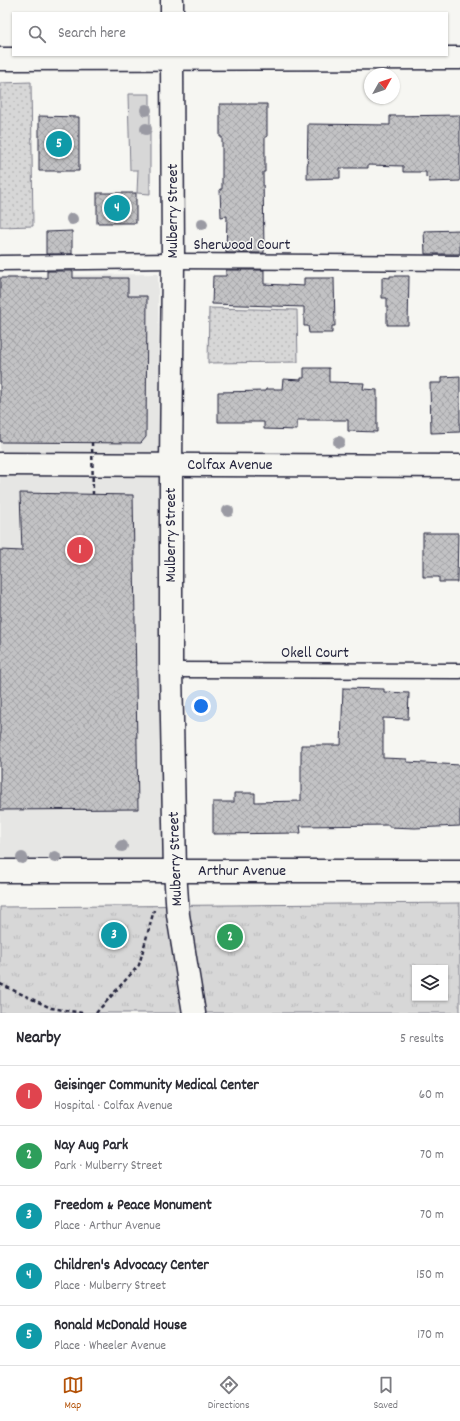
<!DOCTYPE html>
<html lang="en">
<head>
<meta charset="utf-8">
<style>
	body { margin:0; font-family:Dekko,sans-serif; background:#f2f2f3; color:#2b2b33 }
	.controls { position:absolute; right:12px; bottom:12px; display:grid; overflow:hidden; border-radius:0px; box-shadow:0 1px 3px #0004 }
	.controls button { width:36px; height:36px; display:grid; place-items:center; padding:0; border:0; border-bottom:1px solid #e1e1e2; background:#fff; color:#2b2b33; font:20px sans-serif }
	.compass { position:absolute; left:364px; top:68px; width:36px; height:36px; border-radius:50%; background:#fff; box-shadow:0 1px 3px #0004; rotate:50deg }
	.you { position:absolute; left:201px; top:706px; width:14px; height:14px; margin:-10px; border:3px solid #fff; border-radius:50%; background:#1a73e8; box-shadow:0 0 0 6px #1a73e833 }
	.badge { display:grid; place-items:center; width:26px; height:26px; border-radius:50%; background:#b45309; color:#fff; font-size:13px; font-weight:700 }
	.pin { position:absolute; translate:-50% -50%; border:2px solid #fff; box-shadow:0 1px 4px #0006 }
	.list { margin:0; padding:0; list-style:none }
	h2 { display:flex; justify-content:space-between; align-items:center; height:52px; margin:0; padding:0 16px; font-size:17px }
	h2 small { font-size:13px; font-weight:400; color:#7c7c81 }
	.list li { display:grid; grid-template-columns:26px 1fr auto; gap:12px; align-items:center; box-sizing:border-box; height:60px; padding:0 16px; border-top:1px solid #e1e1e2 }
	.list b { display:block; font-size:15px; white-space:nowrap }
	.list p { margin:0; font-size:13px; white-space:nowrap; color:#7c7c81 }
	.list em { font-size:13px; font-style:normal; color:#7c7c81 }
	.icon { flex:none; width:22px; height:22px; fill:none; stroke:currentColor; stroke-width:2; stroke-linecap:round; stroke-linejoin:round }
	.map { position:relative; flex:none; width:460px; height:1013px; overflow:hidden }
	.search { position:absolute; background:#fff; box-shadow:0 1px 3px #0004; left:12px; right:12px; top:12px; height:44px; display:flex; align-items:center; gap:10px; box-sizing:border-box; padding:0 14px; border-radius:0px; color:#7c7c81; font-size:15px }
	.sheet { height:352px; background:#fff }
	nav { display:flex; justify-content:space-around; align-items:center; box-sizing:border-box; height:56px; border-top:1px solid #e1e1e2; background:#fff; font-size:11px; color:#7c7c81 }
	nav a { display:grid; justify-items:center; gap:2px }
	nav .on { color:#b45309 }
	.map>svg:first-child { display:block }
</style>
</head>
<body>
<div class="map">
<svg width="460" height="1013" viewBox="0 0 460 1013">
	<defs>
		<pattern id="grass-dots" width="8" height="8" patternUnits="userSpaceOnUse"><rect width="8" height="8" fill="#d7d7d7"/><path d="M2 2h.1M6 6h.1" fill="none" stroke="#b8b8b9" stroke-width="1.8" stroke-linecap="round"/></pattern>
		<pattern id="park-tufts" width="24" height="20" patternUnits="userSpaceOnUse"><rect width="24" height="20" fill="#d7d7d7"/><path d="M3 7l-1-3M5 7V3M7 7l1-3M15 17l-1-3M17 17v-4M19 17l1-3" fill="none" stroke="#b8b8b9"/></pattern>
		<pattern id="building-cross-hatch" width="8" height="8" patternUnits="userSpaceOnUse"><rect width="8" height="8" fill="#c2c2c4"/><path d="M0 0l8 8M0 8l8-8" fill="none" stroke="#a6a6a9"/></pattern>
	</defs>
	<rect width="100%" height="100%" fill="#f6f6f2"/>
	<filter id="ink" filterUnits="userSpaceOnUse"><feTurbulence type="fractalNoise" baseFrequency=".025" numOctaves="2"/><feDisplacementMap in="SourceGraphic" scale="8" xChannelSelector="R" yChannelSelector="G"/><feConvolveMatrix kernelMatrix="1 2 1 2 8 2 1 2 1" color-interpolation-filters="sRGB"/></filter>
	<g filter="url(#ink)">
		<path fill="#e6e6e4" d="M158,274L163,865L0,864V276Z"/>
		<g fill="url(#grass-dots)" stroke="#7c7c89">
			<path d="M31,82L33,226L0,227V83Z"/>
			<path d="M209,308L297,310L298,362L208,363Z"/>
		</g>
		<path fill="url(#park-tufts)" stroke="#7c7c89" fill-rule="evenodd" d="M460,903V1013H0V907ZM415,968H445V998H415Z"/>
		<path fill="#d7d7d7" stroke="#7c7c89" d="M128,94H150V194L137,193L138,170H130Z"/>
		<g fill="url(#building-cross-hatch)" stroke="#22223b">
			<path d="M220,104H267V137H265V172H263L264,253H226L227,216L221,217L220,189H222V137H220Z"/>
			<path d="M460,115V181L429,182V178L426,177V172H403V166L368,165V168H340V178L307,179L308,124L390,125V116Z"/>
			<path d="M39,116L79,117V171H39Z"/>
			<rect x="97" y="193" width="39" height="30"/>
			<path d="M460,230V254H425L424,231Z"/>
			<path d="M72,231V254H46V232Z"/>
			<path d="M226,270H264V284L304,286V278H334L335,326H332V333H309L308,326H304V307L212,304L213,276H226Z"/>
			<path d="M47,271H73V278H128V296H147L146,437L141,443L0,442V278H47Z"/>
			<path d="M390,276H409L408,325H387V298H382V277L390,278Z"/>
			<path d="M304,368H329V382L364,383L363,389L377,390V432L348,431V420H297V430L264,429V422H218V392L265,391L266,389H282L283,379L301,380V378H304Z"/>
			<path d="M460,376V432L431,433L430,383H442V377Z"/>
			<path d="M20,493L133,495L138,809L0,810V550L22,551Z"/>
			<path d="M423,533H458L457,582H439V577H423Z"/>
			<path d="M343,688L384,689V692L409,693L408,719L383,718V758L407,759V762L460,765V826L415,828L389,827V825L300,826L301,833L213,834V802H234V793H255V802L301,801V745H341Z"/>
		</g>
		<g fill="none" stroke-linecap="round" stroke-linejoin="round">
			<defs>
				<g id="lane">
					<path d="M0,263L173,261L460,263"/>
					<path d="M171,670L460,671"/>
				</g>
				<g id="street">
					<path d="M172,13V0"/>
					<path d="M172,55L173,261L171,465V670L175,871L178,915L194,1013"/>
					<path d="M0,59L460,58"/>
					<path d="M0,464L460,466"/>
					<path d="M0,871H460"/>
				</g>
			</defs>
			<use href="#lane" stroke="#22223b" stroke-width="17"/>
			<use href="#street" stroke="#22223b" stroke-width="25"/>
			<g stroke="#22223b" stroke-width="2.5" stroke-dasharray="4 3" stroke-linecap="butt">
				<path d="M0,984L51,1008L83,1013"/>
				<path d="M96,1013L139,965L154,910"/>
			</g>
			<use href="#lane" stroke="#f6f6f2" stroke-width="14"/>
			<use href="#street" stroke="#f6f6f2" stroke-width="22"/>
			<path stroke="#22223b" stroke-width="2.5" stroke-dasharray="4 3" stroke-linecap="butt" d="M92,442L93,494"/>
		</g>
		<g fill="#9a9aa3">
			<circle cx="146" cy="110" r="6"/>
			<circle cx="146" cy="129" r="6"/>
			<circle cx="72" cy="219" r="6"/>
			<circle cx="202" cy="224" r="6"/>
			<circle cx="339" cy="442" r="6"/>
			<circle cx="228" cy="511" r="6"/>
			<circle cx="122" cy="846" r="6"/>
			<circle cx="55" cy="857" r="6"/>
			<circle cx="22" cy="858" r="6"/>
		</g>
	</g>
	<g text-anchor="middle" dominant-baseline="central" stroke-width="3" stroke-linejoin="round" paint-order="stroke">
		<g font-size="16" fill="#22223b" stroke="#f6f6f2">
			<text transform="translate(173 211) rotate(-90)">Mulberry Street</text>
			<text x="242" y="245">Sherwood Court</text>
			<text x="230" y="465">Colfax Avenue</text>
			<text transform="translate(171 535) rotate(-90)">Mulberry Street</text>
			<text x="315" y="653">Okell Court</text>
			<text transform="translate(176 859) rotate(-92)">Mulberry Street</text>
			<text x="242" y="871">Arthur Avenue</text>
		</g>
	</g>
</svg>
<div class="controls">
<button><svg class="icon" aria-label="layers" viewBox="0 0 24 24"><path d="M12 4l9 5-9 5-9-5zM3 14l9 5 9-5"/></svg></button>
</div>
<svg class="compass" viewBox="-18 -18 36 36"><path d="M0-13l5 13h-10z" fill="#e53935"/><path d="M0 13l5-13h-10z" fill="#7c7c81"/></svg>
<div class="you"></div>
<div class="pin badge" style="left:80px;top:550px;background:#e0444e">1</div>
<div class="pin badge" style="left:230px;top:937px;background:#2e9e5b">2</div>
<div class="pin badge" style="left:114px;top:935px;background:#0f9aa8">3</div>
<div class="pin badge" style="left:117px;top:208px;background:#0f9aa8">4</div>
<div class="pin badge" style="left:59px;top:144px;background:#0f9aa8">5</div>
<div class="search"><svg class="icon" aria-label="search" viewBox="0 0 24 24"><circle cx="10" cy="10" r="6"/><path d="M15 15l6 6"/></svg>Search here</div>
</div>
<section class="sheet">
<h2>Nearby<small>5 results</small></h2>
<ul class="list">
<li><span class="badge" style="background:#e0444e">1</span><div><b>Geisinger Community Medical Center</b><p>Hospital · Colfax Avenue</p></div><em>60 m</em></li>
<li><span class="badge" style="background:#2e9e5b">2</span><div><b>Nay Aug Park</b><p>Park · Mulberry Street</p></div><em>70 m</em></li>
<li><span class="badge" style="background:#0f9aa8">3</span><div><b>Freedom &amp; Peace Monument</b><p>Place · Arthur Avenue</p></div><em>70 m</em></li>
<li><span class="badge" style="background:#0f9aa8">4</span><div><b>Children's Advocacy Center</b><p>Place · Mulberry Street</p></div><em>150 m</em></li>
<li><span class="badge" style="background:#0f9aa8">5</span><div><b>Ronald McDonald House</b><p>Place · Wheeler Avenue</p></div><em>170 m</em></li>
</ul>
</section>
<nav>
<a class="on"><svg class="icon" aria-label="map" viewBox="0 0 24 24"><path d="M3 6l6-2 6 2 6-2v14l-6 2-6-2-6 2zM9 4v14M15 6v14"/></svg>Map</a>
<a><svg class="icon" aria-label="directions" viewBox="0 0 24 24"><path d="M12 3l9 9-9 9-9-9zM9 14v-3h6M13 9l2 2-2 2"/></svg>Directions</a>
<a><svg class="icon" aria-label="saved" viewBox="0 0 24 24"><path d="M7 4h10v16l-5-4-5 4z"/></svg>Saved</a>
</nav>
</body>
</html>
